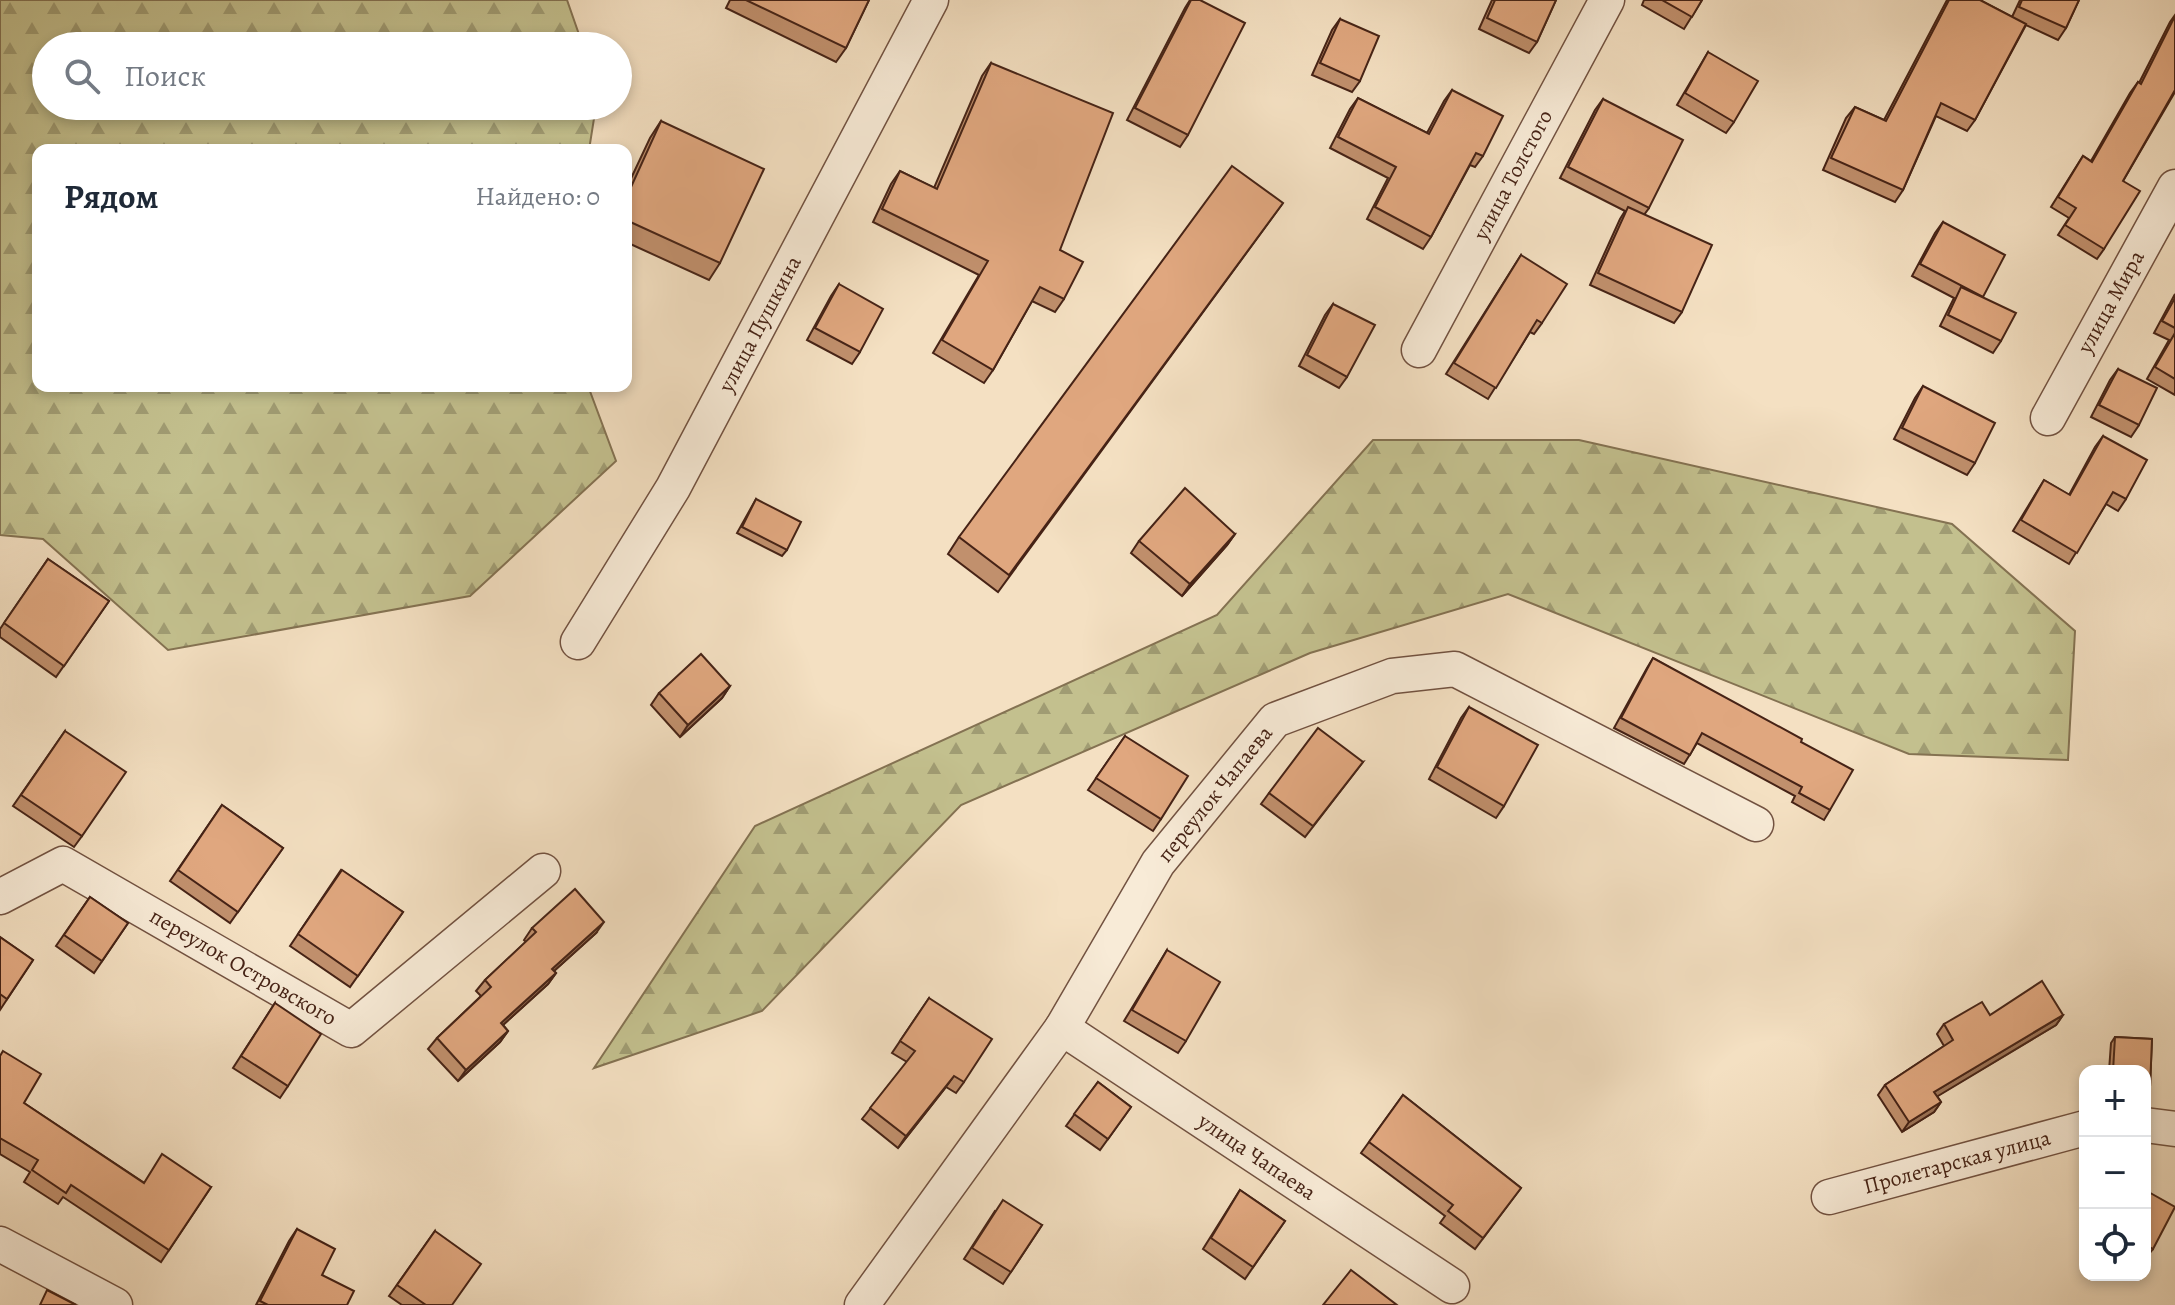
<!DOCTYPE html>
<html lang="ru">
<head>
<meta charset="utf-8">
<style>
	body { margin:0; font-family:Alegreya,serif; background:#f2f2f3; color:#1f2937 }
	.controls { position:absolute; right:24px; bottom:24px; display:grid; overflow:hidden; border-radius:16px; box-shadow:0 4px 12px #0003 }
	.controls button { width:72px; height:72px; display:grid; place-items:center; padding:0; border:0; border-bottom:2px solid #e0e1e3; background:#fff; color:#1f2937; font:40px sans-serif }
	.list { margin:0; padding:0; list-style:none }
	h2 { display:flex; justify-content:space-between; align-items:center; height:104px; margin:0; padding:0 32px; font-size:34px }
	h2 small { font-size:26px; font-weight:400; color:#747a83 }
	.icon { flex:none; width:44px; height:44px; fill:none; stroke:currentColor; stroke-width:2; stroke-linecap:round; stroke-linejoin:round }
	.map { position:relative; flex:none; width:2175px; height:1305px; overflow:hidden }
	.search { position:absolute; background:#fff; box-shadow:0 4px 12px #0003; left:32px; top:32px; width:600px; height:88px; display:flex; align-items:center; gap:20px; box-sizing:border-box; padding:0 28px; border-radius:44px; color:#747a83; font-size:30px }
	.panel { position:absolute; background:#fff; box-shadow:0 4px 12px #0003; left:32px; top:144px; width:600px; height:248px; border-radius:16px }
	.map>svg:first-child { display:block }
</style>
</head>
<body>
<div class="map">
<svg width="2175" height="1305" viewBox="0 0 2175 1305">
	<defs>
		<pattern id="forest-firs" width="22" height="20" patternUnits="userSpaceOnUse" patternTransform="scale(2)"><rect width="22" height="20" fill="#c3c08e"/><path d="M5 1l3.5 6h-7zM16 11l3.5 6h-7z" fill="#a09c73"/></pattern>
	</defs>
	<rect width="100%" height="100%" fill="#f4e0c2"/>
	<filter id="stains"><feTurbulence type="fractalNoise" baseFrequency=".0025" numOctaves="4"/><feColorMatrix values="0 0 0 0 .2 0 0 0 0 .09 0 0 0 0 .02 0 0 0 .5 -.17"/></filter>
	<radialGradient id="worn" r=".72"><stop offset=".6" stop-color="#630" stop-opacity="0"/><stop offset="1" stop-color="#630" stop-opacity=".3"/></radialGradient>
	<g fill="url(#forest-firs)" stroke="#847252" stroke-width="2">
		<path d="M0,0H567L583,46H46V106H596L589,150H38V386H588L616,461L470,596L168,650L43,539L0,535Z"/>
		<path d="M1373,440H1579L1952,524L2075,631L2068,760L1909,754L1508,594L1310,653L961,805L762,1011L594,1068L755,826L1217,615Z"/>
	</g>
	<g fill="none" stroke-linecap="round" stroke-linejoin="round">
		<defs>
			<g id="minor">
				<path d="M1419,350L1607,0"/>
				<path d="M2048,418L2175,187"/>
				<path d="M578,642L673,488L931,0"/>
				<path d="M0,897L63,864L351,1030L543,871"/>
				<path d="M1062,1028L1452,1286"/>
				<path d="M2145,1125L2175,1129"/>
				<path d="M1829,1197L2085,1128"/>
				<path d="M0,1244L115,1305"/>
				<path d="M862,1305L1062,1028L1158,863L1275,720L1392,676L1455,669L1756,824"/>
			</g>
		</defs>
		<use href="#minor" stroke="#725241" stroke-width="37"/>
		<use href="#minor" stroke="#f8ebd7" stroke-width="34"/>
	</g>
	<g fill="#c1906d" stroke="#462316" stroke-width="2">
		<path d="M730,0H869L846,48L836,62L726,8Z"/>
		<path d="M1190,0L1188,135L1180,147L1127,120L1185,8Z"/>
		<path d="M1492,0H1556L1537,42L1529,53L1479,29Z"/>
		<path d="M1644,0H1702L1684,29L1642,5Z"/>
		<path d="M1947,0H1980L2012,17L2020,0H2079L2066,28L2058,40L2026,25L1975,120L1967,131L1936,116L1903,190L1895,202L1823,170L1846,118L1855,107L1884,120Z"/>
		<path d="M2175,15V92L2123,181L2104,249L2097,259L2058,235L2069,218L2051,207L2083,156L2091,161L2130,93L2138,82L2139,83L2170,22Z"/>
		<path d="M1340,19L1360,81L1352,92L1312,75L1332,30Z"/>
		<path d="M1708,52L1734,122L1726,133L1677,105Z"/>
		<path d="M991,63L1060,250L1064,299L1055,312L1032,301L993,370L984,383L933,353L979,275L873,222L891,184L900,171L934,188L982,76Z"/>
		<path d="M1452,90L1483,156L1475,167L1470,165L1431,237L1423,249L1367,219L1388,178L1330,148L1350,109L1358,98L1427,133L1444,101Z"/>
		<path d="M1603,99L1649,208L1644,215L1682,312L1674,323L1590,285L1620,219L1625,211L1560,178L1595,110Z"/>
		<path d="M661,121L720,263L709,280L626,242V189L650,138Z"/>
		<path d="M1283,203L998,592L948,554L959,537Z"/>
		<path d="M1943,222L1983,297L2001,341L1993,353L1940,326L1954,298L1912,276L1935,233Z"/>
		<path d="M1521,255L1542,323L1534,334L1530,332L1488,399L1446,374Z"/>
		<path d="M839,284L860,352L852,364L807,340L831,296Z"/>
		<path d="M2175,294V395L2147,379L2169,340L2154,333Z"/>
		<path d="M1333,304L1347,377L1339,388L1299,366L1325,315Z"/>
		<path d="M2118,369L2139,425L2131,437L2091,417L2110,380Z"/>
		<path d="M1923,386L1975,463L1967,475L1894,439L1915,398Z"/>
		<path d="M2103,436L2126,499L2118,511L2106,504L2069,564L2013,531L2044,480L2069,495L2095,447Z"/>
		<path d="M756,499L787,550L782,556L737,533Z"/>
		<path d="M1235,534L1227,545L1182,596L1131,553L1139,541Z"/>
		<path d="M48,559L109,601L56,677L0,637V629Z"/>
		<path d="M1653,658L1801,742L1830,810L1824,820L1792,802L1795,796L1697,743L1684,764L1614,728L1647,668Z"/>
		<path d="M730,686L722,698L680,737L651,705L659,693Z"/>
		<path d="M1469,707L1504,806L1496,818L1429,779L1461,718Z"/>
		<path d="M65,731L82,836L74,847L13,806Z"/>
		<path d="M1125,736L1161,819L1153,831L1088,790Z"/>
		<path d="M1363,762L1305,837L1261,804L1269,793Z"/>
		<path d="M222,805L283,848L230,923L170,881Z"/>
		<path d="M341,870L403,912L350,987L290,946Z"/>
		<path d="M90,897L128,923L94,973L56,946Z"/>
		<path d="M532,928L596,933L554,971L556,973L548,984L503,1025L508,1031L500,1042L458,1081L428,1049L437,1038L481,996L476,991L485,980L526,942L524,940Z"/>
		<path d="M0,937L33,960L0,1010Z"/>
		<path d="M1167,950L1186,1041L1178,1053L1124,1021Z"/>
		<path d="M929,998L964,1082L956,1093L946,1087L898,1148L862,1119L907,1062L892,1053Z"/>
		<path d="M275,1003L288,1086L280,1098L233,1068Z"/>
		<path d="M1990,1015H2063L2056,1025L1937,1096L1941,1102L1934,1112L1902,1132L1878,1095L1885,1085L1944,1046L1937,1034L1944,1024Z"/>
		<path d="M2115,1037L2152,1039L2150,1087L2146,1093H2145V1071H2109L2111,1043Z"/>
		<path d="M0,1055L24,1103L143,1182L211,1187L161,1262L63,1197L58,1204L24,1182L30,1172L0,1154Z"/>
		<path d="M1098,1082L1131,1107L1100,1150L1066,1126Z"/>
		<path d="M1403,1095L1521,1188L1475,1249L1440,1223L1445,1216L1361,1153Z"/>
		<path d="M1240,1190L1285,1221L1245,1279L1203,1249Z"/>
		<path d="M2145,1190L2153,1249L2149,1254L2145,1252Z"/>
		<path d="M995,1211L1042,1225L1003,1284L964,1259Z"/>
		<path d="M297,1229L322,1275L347,1305H256L289,1241Z"/>
		<path d="M435,1231L452,1305H402L389,1296Z"/>
	</g>
	<g fill="#9d7559" stroke="#462316" stroke-width="2">
		<path d="M1235,534L1227,545L1182,596L1190,584Z"/>
		<path d="M730,686L722,698L680,737L688,725Z"/>
		<path d="M604,922L596,933L544,980L552,969Z"/>
		<path d="M556,973L548,984L493,1034L501,1023Z"/>
		<path d="M2063,1015L2056,1025L1928,1102L1934,1092Z"/>
		<path d="M508,1031L500,1042L458,1081L466,1070Z"/>
		<path d="M954,1076L946,1087L898,1148L906,1136Z"/>
		<path d="M1941,1102L1934,1112L1902,1132L1909,1122Z"/>
	</g>
	<g fill="#e0a77f" stroke="#462316" stroke-width="2">
		<path d="M746,0H869L846,48Z"/>
		<path d="M1191,0H1200L1245,23L1188,135L1135,108Z"/>
		<path d="M1495,0H1556L1537,42L1487,18Z"/>
		<path d="M1662,0H1702L1692,17Z"/>
		<path d="M1949,0H1980L2026,24L1975,120L1941,103L1903,190L1831,158L1855,107L1886,121Z"/>
		<path d="M2022,0H2079L2066,28L2019,7Z"/>
		<path d="M2175,16V90L2123,181L2140,191L2104,249L2065,225L2076,208L2058,197L2083,156L2092,162L2138,82L2141,84Z"/>
		<path d="M1340,19L1379,36L1360,81L1320,63Z"/>
		<path d="M1708,52L1758,81L1734,122L1685,93Z"/>
		<path d="M991,63L1113,113L1060,250L1083,262L1064,299L1040,287L993,370L942,340L988,261L882,209L900,171L937,189Z"/>
		<path d="M1452,90L1503,116L1483,156L1476,153L1431,237L1375,207L1396,167L1338,137L1358,98L1429,134Z"/>
		<path d="M1603,99L1683,140L1649,208L1568,167Z"/>
		<path d="M661,121L764,169L720,263L626,220V198Z"/>
		<path d="M1232,166L1283,203L1009,575L959,537Z"/>
		<path d="M1628,207L1712,245L1682,312L1598,273Z"/>
		<path d="M1943,222L2005,255L1983,297L1920,264Z"/>
		<path d="M1521,255L1567,284L1542,323L1537,320L1496,388L1454,363Z"/>
		<path d="M839,284L883,309L860,352L815,328Z"/>
		<path d="M1961,287L2016,313L2001,341L1948,315Z"/>
		<path d="M2175,298V328L2162,321Z"/>
		<path d="M1333,304L1375,325L1347,377L1307,355Z"/>
		<path d="M2175,333V379L2155,367Z"/>
		<path d="M2118,369L2157,388L2139,425L2099,405Z"/>
		<path d="M1923,386L1995,423L1975,463L1902,428Z"/>
		<path d="M2103,436L2147,460L2126,499L2113,492L2077,553L2021,520L2044,480L2070,495Z"/>
		<path d="M1185,488L1235,534L1190,584L1139,541Z"/>
		<path d="M756,499L801,522L787,550L742,527Z"/>
		<path d="M48,559L109,601L64,666L4,623Z"/>
		<path d="M701,654L730,686L688,725L659,693Z"/>
		<path d="M1653,658L1802,739L1801,742L1853,770L1830,810L1799,793L1802,787L1702,733L1690,755L1621,718Z"/>
		<path d="M1469,707L1538,745L1504,806L1437,767Z"/>
		<path d="M1318,728L1363,762L1313,826L1269,793Z"/>
		<path d="M65,731L126,772L82,836L21,795Z"/>
		<path d="M1125,736L1188,776L1161,819L1096,778Z"/>
		<path d="M222,805L283,848L238,912L178,870Z"/>
		<path d="M342,870L403,912L358,976L298,934Z"/>
		<path d="M575,889L604,922L552,969L556,973L501,1023L508,1031L466,1070L437,1038L491,987L485,980L536,932L532,928Z"/>
		<path d="M90,897L128,923L102,961L64,935Z"/>
		<path d="M0,937L33,960L7,999L0,994Z"/>
		<path d="M1167,950L1220,982L1186,1041L1132,1010Z"/>
		<path d="M2042,981L2063,1015L1934,1092L1941,1102L1909,1122L1885,1085L1953,1040L1944,1024L1982,1002L1990,1015Z"/>
		<path d="M929,998L992,1039L964,1082L954,1076L906,1136L870,1108L915,1051L900,1041Z"/>
		<path d="M275,1003L321,1034L288,1086L241,1056Z"/>
		<path d="M2115,1037L2152,1039L2150,1087H2145V1071H2113Z"/>
		<path d="M3,1051L41,1074L24,1103L144,1183L162,1154L211,1187L169,1250L71,1185L66,1193L32,1170L38,1160L0,1138V1056Z"/>
		<path d="M1098,1082L1131,1107L1108,1139L1074,1114Z"/>
		<path d="M1403,1095L1521,1188L1483,1238L1448,1211L1453,1205L1369,1142Z"/>
		<path d="M1240,1190L1285,1221L1253,1267L1211,1238Z"/>
		<path d="M2145,1190L2175,1207L2153,1249L2145,1244Z"/>
		<path d="M1003,1200L1042,1225L1011,1272L972,1248Z"/>
		<path d="M297,1229L335,1249L322,1275L354,1291L347,1305H268L260,1301Z"/>
		<path d="M435,1231L481,1264L452,1305H426L397,1285Z"/>
		<path d="M1351,1270L1397,1305H1323Z"/>
		<path d="M47,1290L76,1305H40Z"/>
	</g>
	<g text-anchor="middle" dominant-baseline="central" stroke-width="6" stroke-linejoin="round" paint-order="stroke">
		<g font-size="22" fill="#462316" stroke="#f8ebd7">
			<text transform="translate(1513 175) rotate(-62)">улица Толстого</text>
			<text transform="translate(2111 302) rotate(-61)">улица Мира</text>
			<text transform="translate(760 324) rotate(-62)">улица Пушкина</text>
			<text transform="translate(1215 794) rotate(-51)">переулок Чапаева</text>
			<text transform="translate(243 967) rotate(30)">переулок Островского</text>
			<text transform="translate(1257 1157) rotate(34)">улица Чапаева</text>
			<text transform="translate(1957 1162) rotate(-15)">Пролетарская улица</text>
		</g>
	</g>
	<rect width="100%" height="100%" filter="url(#stains)"/>
	<rect width="100%" height="100%" fill="url(#worn)"/>
</svg>
<div class="controls">
<button>+</button>
<button>−</button>
<button><svg class="icon" aria-label="locate" viewBox="0 0 24 24"><circle cx="12" cy="12" r="6"/><path d="M12 2v4M12 18v4M2 12h4M18 12h4"/></svg></button>
</div>
<div class="search"><svg class="icon" aria-label="search" viewBox="0 0 24 24"><circle cx="10" cy="10" r="6"/><path d="M15 15l6 6"/></svg>Поиск</div>
<section class="panel">
<h2>Рядом<small>Найдено: 0</small></h2>
<ul class="list">
</ul>
</section>
</div>
</body>
</html>
